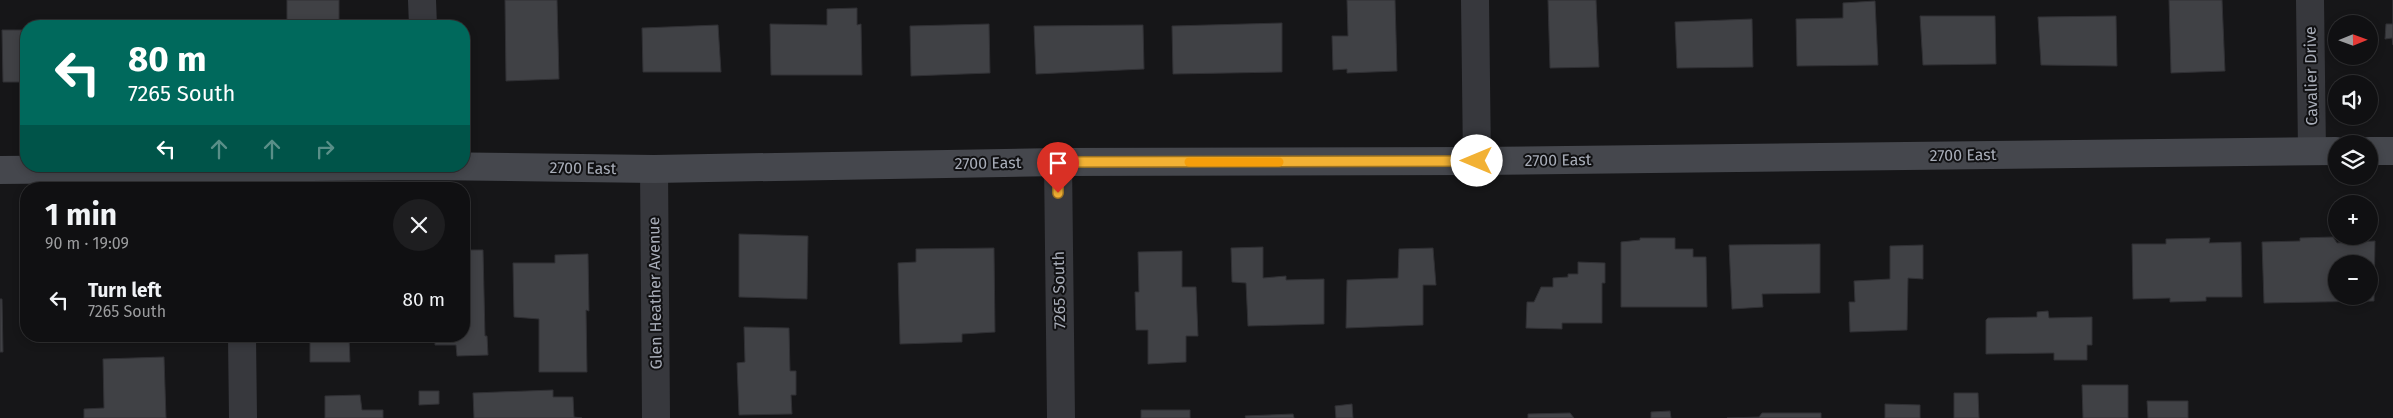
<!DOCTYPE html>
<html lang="en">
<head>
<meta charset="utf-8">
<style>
	:root { --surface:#101012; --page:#1e1e20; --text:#f1f3f6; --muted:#9c9d9f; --line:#303032 }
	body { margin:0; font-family:"Fira Sans",sans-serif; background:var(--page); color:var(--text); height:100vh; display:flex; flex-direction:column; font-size:19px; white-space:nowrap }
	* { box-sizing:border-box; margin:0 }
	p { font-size:16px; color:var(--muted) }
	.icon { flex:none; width:28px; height:28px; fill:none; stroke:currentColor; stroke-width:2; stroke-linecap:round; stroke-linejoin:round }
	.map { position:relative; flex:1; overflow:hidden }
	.drawer { position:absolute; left:20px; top:182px; width:450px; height:160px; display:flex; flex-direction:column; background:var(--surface); border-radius:20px; box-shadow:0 2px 8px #0003,0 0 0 1px var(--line) }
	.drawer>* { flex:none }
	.top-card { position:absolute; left:20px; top:20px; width:450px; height:152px; border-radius:20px; box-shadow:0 2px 8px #0003,0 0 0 1px var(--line); background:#00695c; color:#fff; overflow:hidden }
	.needle { width:32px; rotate:89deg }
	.controls { position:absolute; left:2328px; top:15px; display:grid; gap:10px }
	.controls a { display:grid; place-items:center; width:50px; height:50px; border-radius:50%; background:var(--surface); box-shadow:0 2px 8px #0003,0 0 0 1px var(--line); font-size:25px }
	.pin { position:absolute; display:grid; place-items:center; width:42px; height:42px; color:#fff; margin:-51px -21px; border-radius:50% 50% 50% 0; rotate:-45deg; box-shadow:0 0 5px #0007 }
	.pin .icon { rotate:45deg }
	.me { position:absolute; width:55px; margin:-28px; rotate:270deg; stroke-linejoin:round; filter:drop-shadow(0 0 4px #0008) }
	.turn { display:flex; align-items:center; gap:18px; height:105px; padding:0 25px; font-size:22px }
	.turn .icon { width:65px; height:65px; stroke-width:2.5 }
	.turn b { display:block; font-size:35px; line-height:42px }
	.lanes { display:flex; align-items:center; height:48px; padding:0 25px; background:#0003; justify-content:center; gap:25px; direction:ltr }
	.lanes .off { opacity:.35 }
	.round { display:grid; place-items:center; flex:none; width:52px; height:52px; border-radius:26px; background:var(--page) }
	.overview { display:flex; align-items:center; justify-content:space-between; height:85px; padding:0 25px }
	h1 { font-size:30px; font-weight:700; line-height:38px }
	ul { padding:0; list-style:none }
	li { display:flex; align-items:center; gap:15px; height:65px; padding:0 25px }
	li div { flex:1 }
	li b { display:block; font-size:19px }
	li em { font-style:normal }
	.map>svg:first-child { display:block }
</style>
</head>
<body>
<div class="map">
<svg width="2393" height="418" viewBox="0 0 2393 418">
	<rect width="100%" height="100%" fill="#161618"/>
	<path fill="#404145" stroke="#303034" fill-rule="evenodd" d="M287,0H339V26H287Z
		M505,0H557L559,79L506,81Z
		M1347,0H1395L1397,71L1347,73V69L1333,70L1332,36H1348Z
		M1548,0H1596L1599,67L1550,68Z
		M2169,0H2222L2225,71L2171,73Z
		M2393,0V45L2392,38L2385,39L2386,24H2393Z
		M1875,1L1878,65L1797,66L1796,19L1843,18V3Z
		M857,8V25L861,24L862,75H771L770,24L827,25V9Z
		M1920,16H1995L1996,64L1923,65Z
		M2116,16L2117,66L2041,65L2038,17Z
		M1752,19L1753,67L1677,68L1675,22Z
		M1282,23V72L1173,74L1172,26Z
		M989,24L990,73L911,76L910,26Z
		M718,25L721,72H643L642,28Z
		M1143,25L1144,69L1036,74L1034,26Z
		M2,30H26V82H3Z
		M739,234L808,236L807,299L739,297Z
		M2333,237L2337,243L2375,241L2374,301L2264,303L2262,242L2300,241V238ZM2336,264H2369V296H2336Z
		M1640,238H1675V249H1693V257H1706L1707,307H1621V242L1640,240Z
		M2210,238L2209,243L2241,242L2242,297H2206V301L2170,302V298L2133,299L2132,244H2166V239Z
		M1820,244V293L1762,294L1763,307L1732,309L1729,245Z
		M1923,245V279L1908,278L1907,330L1850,332L1849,302H1855L1854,281L1890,279V246Z
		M1263,247V278L1286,276V280L1324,279V324L1248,326L1246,283L1232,282L1231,248Z
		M994,248L995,332L962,334V342L900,344L898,263L916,262V249Z
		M1433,248L1436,285H1423V325L1346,328L1347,280L1398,278L1399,249Z
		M464,250H483L485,336H487L488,355L457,356L456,345H435V336H464Z
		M1182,251V287H1196L1198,336H1186V362L1148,364V330H1136L1135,292H1139L1138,252Z
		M588,254L589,311L586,310L587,372H539V319L514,317L513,263H555V255Z
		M1578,262L1605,263V283H1602V323H1562V329L1526,328L1527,302H1534L1541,287H1553V278L1568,277V274H1578Z
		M0,299H2L3,352H0Z
		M2048,311L2049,318L2092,317V345H2087V360H2054V353L1986,354V320L1988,318L2037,317V312Z
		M744,327L789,328L790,371H796V395H791L792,414L739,415L737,363L745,362Z
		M310,336H349L350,362H310Z
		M164,357L166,418H84V409L104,408L103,359Z
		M2082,385H2128V418H2083Z
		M553,390V397H573L574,417L582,418H474L473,393Z
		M419,391H439V404L419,405Z
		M1954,393H1978L1979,418H1954Z
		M360,395L362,410H383V418H325V396Z
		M2147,401H2188V418H2148Z
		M1352,404L1353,418H1336L1335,406Z
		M1885,404L1920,405V418H1885Z
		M1141,410H1190V418H1141Z
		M1670,411L1671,418H1651V412Z
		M1570,413L1574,418H1528V414Z
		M1762,413H1821V418H1727L1759,417Z
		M1293,414L1294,418H1246L1245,416Z"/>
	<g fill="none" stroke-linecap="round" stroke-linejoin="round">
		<path stroke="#37383d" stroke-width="28" d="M422,0L423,26
			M1475,0L1477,161
			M2310,0L2312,151
			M1058,162L1061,418
			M240,168V189
			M654,169L656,418
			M242,336L243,418"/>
		<path stroke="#45474d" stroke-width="28" d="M2369,151H2393
			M0,170L426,166L654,169L1058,162L1477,161L2336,151"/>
	</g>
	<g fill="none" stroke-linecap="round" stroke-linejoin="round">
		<g stroke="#9d7322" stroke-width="12">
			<path id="route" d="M1058,193V162L1477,161"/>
		</g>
		<use href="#route" stroke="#f2b134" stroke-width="9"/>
		<path stroke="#f59e0b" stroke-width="9" d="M1189,162H1279"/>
	</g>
	<g text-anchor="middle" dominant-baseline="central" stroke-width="4" stroke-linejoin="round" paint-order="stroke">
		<g font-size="16" fill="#a8adb8" stroke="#111113">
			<text transform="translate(2311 76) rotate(-91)">Cavalier Drive</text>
			<text transform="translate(1963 155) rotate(-1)">2700 East</text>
			<text transform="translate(1558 160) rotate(-1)">2700 East</text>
			<text transform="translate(988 163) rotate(-1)">2700 East</text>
			<text transform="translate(583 168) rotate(1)">2700 East</text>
			<text transform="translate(1059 290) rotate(-91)">7265 South</text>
			<text transform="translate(655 293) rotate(-91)">Glen Heather Avenue</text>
		</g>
	</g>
</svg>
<div class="controls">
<a><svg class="needle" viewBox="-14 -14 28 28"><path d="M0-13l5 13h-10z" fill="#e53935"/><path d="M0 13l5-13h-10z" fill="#9c9d9f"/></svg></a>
<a><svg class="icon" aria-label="sound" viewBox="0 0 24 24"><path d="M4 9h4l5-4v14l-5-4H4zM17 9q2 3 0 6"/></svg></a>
<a><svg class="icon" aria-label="layers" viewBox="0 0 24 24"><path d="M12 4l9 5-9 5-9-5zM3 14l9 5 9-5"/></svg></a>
<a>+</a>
<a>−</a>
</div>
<div class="pin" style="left:1058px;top:193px;background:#d93025"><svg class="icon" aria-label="arrive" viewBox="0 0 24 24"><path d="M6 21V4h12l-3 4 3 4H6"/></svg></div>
<svg class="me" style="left:1477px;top:161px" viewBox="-20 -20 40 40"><circle r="19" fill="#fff"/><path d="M0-13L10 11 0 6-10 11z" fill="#f2b134"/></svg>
<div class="top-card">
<div class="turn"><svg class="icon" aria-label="left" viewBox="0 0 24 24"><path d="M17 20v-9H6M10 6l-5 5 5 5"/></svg><div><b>80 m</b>7265 South</div></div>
<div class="lanes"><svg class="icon" aria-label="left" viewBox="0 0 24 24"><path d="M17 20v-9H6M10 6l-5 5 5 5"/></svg><svg class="icon off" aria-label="ahead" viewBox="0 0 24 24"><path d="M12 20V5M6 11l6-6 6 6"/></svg><svg class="icon off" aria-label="ahead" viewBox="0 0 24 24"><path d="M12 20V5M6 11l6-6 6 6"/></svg><svg class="icon off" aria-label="right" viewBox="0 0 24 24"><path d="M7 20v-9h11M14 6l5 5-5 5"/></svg></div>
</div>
<section class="drawer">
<div class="overview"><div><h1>1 min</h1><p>90 m · 19:09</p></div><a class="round"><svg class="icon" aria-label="close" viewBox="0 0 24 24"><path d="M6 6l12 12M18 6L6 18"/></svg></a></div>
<ul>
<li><svg class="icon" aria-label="left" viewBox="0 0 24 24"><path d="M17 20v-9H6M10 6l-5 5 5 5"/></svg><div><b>Turn left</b><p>7265 South</p></div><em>80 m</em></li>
</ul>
</section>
</div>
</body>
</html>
